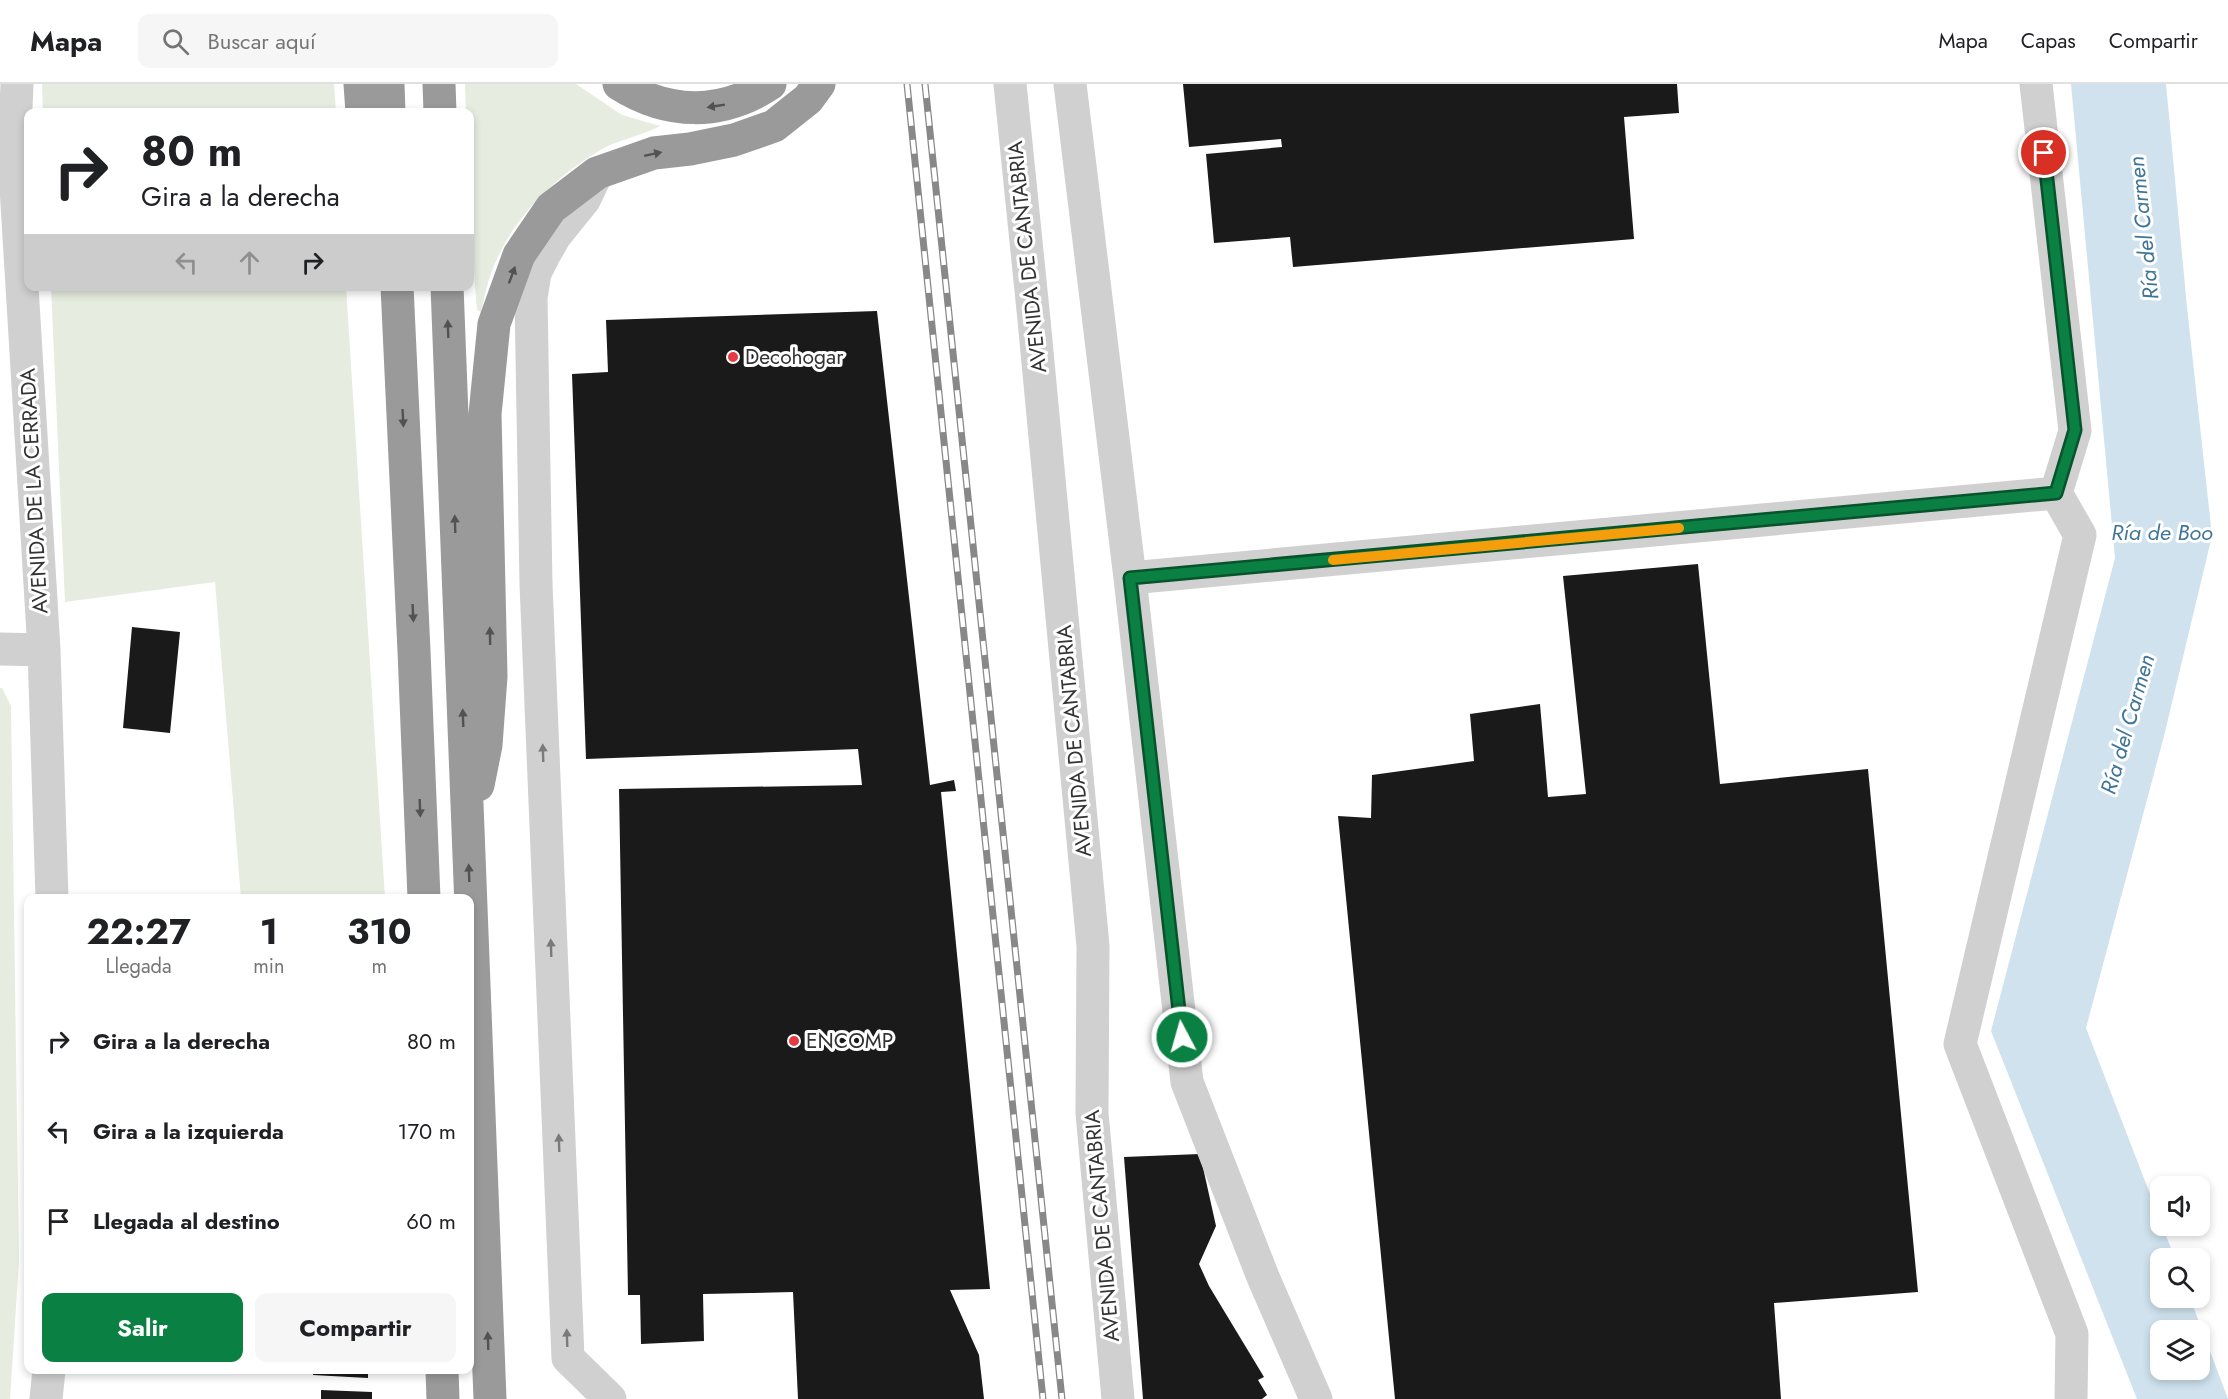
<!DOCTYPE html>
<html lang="es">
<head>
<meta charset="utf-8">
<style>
	:root { --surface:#fff; --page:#f6f6f6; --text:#202124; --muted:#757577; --line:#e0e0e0; --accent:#0b8043 }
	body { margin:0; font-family:Jost,sans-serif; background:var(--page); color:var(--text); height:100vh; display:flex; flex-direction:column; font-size:22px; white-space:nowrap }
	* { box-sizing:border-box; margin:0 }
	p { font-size:20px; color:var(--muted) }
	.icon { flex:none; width:33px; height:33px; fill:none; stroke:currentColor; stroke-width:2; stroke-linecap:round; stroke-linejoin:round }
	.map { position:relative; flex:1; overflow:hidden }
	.details { position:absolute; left:24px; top:810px; width:450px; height:480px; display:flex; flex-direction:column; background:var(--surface); border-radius:12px; box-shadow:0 3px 9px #0003 }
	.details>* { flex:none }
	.banner { position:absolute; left:24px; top:24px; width:450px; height:183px; border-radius:12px; box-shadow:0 3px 9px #0003; background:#fff; color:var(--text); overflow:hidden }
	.buttons { position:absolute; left:2150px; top:1092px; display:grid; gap:12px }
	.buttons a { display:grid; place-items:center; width:60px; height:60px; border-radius:12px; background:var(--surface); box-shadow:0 3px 9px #0003; font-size:30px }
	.pin { position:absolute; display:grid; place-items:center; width:51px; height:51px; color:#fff; margin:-26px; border:3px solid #fff; border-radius:50%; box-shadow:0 2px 6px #0007 }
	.me { position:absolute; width:66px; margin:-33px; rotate:354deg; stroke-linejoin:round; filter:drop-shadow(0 0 4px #0008) }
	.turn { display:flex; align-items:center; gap:21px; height:126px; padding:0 18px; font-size:27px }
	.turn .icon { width:78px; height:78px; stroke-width:2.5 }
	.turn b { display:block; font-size:42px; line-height:51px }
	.lanes { display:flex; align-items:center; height:57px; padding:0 18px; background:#0003; justify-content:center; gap:30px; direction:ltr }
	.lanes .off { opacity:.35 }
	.eta { display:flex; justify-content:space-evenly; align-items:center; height:102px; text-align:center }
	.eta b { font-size:36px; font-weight:700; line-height:42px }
	.cta { display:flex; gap:12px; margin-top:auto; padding:12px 18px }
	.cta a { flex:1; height:69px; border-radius:12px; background:var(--accent); color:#fff; font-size:24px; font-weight:700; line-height:69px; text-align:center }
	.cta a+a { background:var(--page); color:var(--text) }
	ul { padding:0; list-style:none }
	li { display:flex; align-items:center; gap:18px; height:90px; padding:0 18px }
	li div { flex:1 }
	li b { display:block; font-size:22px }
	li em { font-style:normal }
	header { display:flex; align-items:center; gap:36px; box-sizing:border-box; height:84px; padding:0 30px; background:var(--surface); border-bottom:2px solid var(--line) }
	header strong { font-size:28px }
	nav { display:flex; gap:33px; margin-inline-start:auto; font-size:21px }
	.search { width:420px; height:54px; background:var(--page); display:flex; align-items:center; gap:15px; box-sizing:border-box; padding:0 21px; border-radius:12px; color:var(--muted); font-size:22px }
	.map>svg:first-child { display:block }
</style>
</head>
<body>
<header>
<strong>Mapa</strong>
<div class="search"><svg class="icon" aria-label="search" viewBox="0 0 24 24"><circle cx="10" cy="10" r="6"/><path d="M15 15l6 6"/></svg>Buscar aquí</div>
<nav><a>Mapa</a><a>Capas</a><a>Compartir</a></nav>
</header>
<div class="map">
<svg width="2228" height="1315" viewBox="0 0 2228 1315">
	<rect width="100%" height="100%" fill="#fff"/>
	<path fill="#e6ecdf" d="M42,0H334L336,28H43Z
		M465,0H576L622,31L660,42C643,51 622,55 604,64C561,88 517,129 497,175C489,191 485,210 481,228L477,226C471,160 470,95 470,28H466Z
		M51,203H346L385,814H241L215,498L65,518Z
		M0,604H2L11,622L19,1177L10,1315H0Z"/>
	<path fill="#cfe2ee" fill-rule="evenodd" d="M2071,0H2166L2187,223L2212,452L2164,652L2086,944L2160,1136V1142H2162L2175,1174H2160V1214H2190L2228,1315H2137L1991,947L2115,474ZM2160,1246H2199V1286H2160Z"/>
	<path fill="#1a1a1a" d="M1183,0H1677L1679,29L1624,33L1634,155L1293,183L1290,153L1214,159L1206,70L1282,63L1281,55L1189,63Z
		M877,227L930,701L954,696L956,707L941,708L990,1205L950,1206L979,1271L984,1315H798L793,1208L703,1210L704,1257L641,1260L640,1211H628L619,705L862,701L858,665L586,675L572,290L608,288L606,236Z
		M1698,480L1720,700L1868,685L1918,1208L1774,1219L1781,1315H1395L1338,732L1371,734L1372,691L1474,677L1470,630L1540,620L1548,713L1586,710L1563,492Z
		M132,543L180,548L170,649L123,644Z
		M1200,1070L1216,1142L1199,1180L1209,1202L1264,1293L1258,1296L1267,1311L1262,1315H1143L1124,1073Z
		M313,1286H368V1294L313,1291Z
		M321,1306L372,1308V1315H321Z"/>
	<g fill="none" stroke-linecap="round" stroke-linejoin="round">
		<path stroke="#d0d0d0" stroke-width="33" d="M17,0L14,70L44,566L52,814
			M1010,0L1034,236L1093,862L1092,1029L1118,1315
			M1070,0L1130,494L2056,409L2075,347L2036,0
			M597,89L584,116L555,152L544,171L535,189L531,214L536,500L568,1274L610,1315
			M2056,409L2080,451L1960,960L2072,1250L2071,1315
			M1130,494L1187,998L1263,1193L1316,1315
			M0,565L44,566
			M46,1315L49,1286"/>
		<path stroke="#9a9a9a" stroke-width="33" d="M360,0L362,28
			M388,0L389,28
			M439,0L440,28
			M619,0C668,31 721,32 770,0
			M397,202L414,567L424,814
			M447,202L490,1315
			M478,701L486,661L491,592L485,330L494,240L519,171L551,124L597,89L654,69L690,65L734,56L774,42L808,15L819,0
			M442,1286L443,1315"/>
		<g stroke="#888" stroke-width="7">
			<path id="rail" d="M907,0L1043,1315
				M925,0L1062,1315"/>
		</g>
		<use href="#rail" stroke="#fff" stroke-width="4.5" stroke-dasharray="14" stroke-linecap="butt"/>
	</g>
	<defs><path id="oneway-solid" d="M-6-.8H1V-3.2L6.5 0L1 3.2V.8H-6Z" transform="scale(1.5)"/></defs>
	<g fill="#525252">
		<use href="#oneway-solid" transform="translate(716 22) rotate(171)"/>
		<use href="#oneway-solid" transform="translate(653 70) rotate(-12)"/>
		<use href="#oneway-solid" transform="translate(512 191) rotate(-70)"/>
		<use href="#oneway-solid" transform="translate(448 245) rotate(-92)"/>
		<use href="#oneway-solid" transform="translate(403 334) rotate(87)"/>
		<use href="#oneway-solid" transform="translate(455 440) rotate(-92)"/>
		<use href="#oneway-solid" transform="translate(413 529) rotate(87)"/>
		<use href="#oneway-solid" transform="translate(490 552) rotate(-91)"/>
		<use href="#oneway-solid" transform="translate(463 634) rotate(-92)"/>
		<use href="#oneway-solid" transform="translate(420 724) rotate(88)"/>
		<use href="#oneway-solid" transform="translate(469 789) rotate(-92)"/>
		<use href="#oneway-solid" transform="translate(488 1257) rotate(-92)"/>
	</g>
	<g fill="#7a7a7a">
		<use href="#oneway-solid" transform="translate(543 669) rotate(-92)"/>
		<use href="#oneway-solid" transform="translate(551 864) rotate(-92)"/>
		<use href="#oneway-solid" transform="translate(559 1059) rotate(-92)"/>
		<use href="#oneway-solid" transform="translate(567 1254) rotate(-92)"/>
	</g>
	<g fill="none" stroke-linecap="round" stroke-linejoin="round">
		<g stroke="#07532c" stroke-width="15">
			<path id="route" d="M1182,953L1130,494L2056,409L2075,346L2044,69"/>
		</g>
		<use href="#route" stroke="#0b8043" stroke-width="10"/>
		<path stroke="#f59e0b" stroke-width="10" d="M1333,476L1679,444"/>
	</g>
	<g fill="#e63946" stroke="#fff" stroke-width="2">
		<circle cx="733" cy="273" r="6"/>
		<circle cx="794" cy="957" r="6"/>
	</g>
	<g text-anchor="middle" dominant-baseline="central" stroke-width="6" stroke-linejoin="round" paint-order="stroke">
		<g font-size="21" fill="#333" stroke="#fff">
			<text transform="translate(1027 173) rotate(-96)">AVENIDA DE CANTABRIA</text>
			<text transform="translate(34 407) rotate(-93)">AVENIDA DE LA CERRADA</text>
			<text transform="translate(1074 657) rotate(-95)">AVENIDA DE CANTABRIA</text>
			<text transform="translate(1102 1142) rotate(-95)">AVENIDA DE CANTABRIA</text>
		</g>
		<g font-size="21" fill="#333" stroke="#fff" text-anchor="start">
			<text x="745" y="273">Decohogar</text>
			<text x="806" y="957">ENCOMP</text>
		</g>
		<g font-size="22" font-style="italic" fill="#3f7597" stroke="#fff">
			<text transform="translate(2143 144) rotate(-96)">Ría del Carmen</text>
			<text x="2162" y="448">Ría de Boo</text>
			<text transform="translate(2127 640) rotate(-74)">Ría del Carmen</text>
		</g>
	</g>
</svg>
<div class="buttons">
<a><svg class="icon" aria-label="sound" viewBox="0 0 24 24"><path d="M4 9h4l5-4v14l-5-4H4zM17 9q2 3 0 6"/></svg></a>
<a><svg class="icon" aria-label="search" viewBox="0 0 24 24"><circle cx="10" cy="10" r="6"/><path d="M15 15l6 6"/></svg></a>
<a><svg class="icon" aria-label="layers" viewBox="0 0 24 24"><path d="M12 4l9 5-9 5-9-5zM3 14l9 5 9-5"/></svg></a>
</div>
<div class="pin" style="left:2044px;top:69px;background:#d93025"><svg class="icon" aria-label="arrive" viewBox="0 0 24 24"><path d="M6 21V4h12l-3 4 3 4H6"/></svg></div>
<svg class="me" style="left:1182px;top:953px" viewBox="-20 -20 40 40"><circle r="17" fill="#0b8043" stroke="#fff" stroke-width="3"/><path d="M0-11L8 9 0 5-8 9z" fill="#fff"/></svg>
<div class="banner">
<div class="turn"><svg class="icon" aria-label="right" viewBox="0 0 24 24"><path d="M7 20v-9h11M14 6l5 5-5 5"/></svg><div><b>80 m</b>Gira a la derecha</div></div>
<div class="lanes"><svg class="icon off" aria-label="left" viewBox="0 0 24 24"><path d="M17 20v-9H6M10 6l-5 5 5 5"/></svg><svg class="icon off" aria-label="ahead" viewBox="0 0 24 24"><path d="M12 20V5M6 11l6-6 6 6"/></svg><svg class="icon" aria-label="right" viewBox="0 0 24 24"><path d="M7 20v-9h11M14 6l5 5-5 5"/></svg></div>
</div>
<section class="details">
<div class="eta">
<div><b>22:27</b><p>Llegada</p></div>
<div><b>1</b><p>min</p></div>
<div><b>310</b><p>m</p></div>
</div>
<ul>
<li><svg class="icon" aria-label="right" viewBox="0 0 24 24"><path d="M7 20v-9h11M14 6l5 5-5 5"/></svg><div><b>Gira a la derecha</b></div><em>80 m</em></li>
<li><svg class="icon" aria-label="left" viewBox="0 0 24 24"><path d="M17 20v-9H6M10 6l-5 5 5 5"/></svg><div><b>Gira a la izquierda</b></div><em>170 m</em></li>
<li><svg class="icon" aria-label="arrive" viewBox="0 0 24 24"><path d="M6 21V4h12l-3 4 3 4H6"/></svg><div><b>Llegada al destino</b></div><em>60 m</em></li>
</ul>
<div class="cta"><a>Salir</a><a>Compartir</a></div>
</section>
</div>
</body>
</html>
